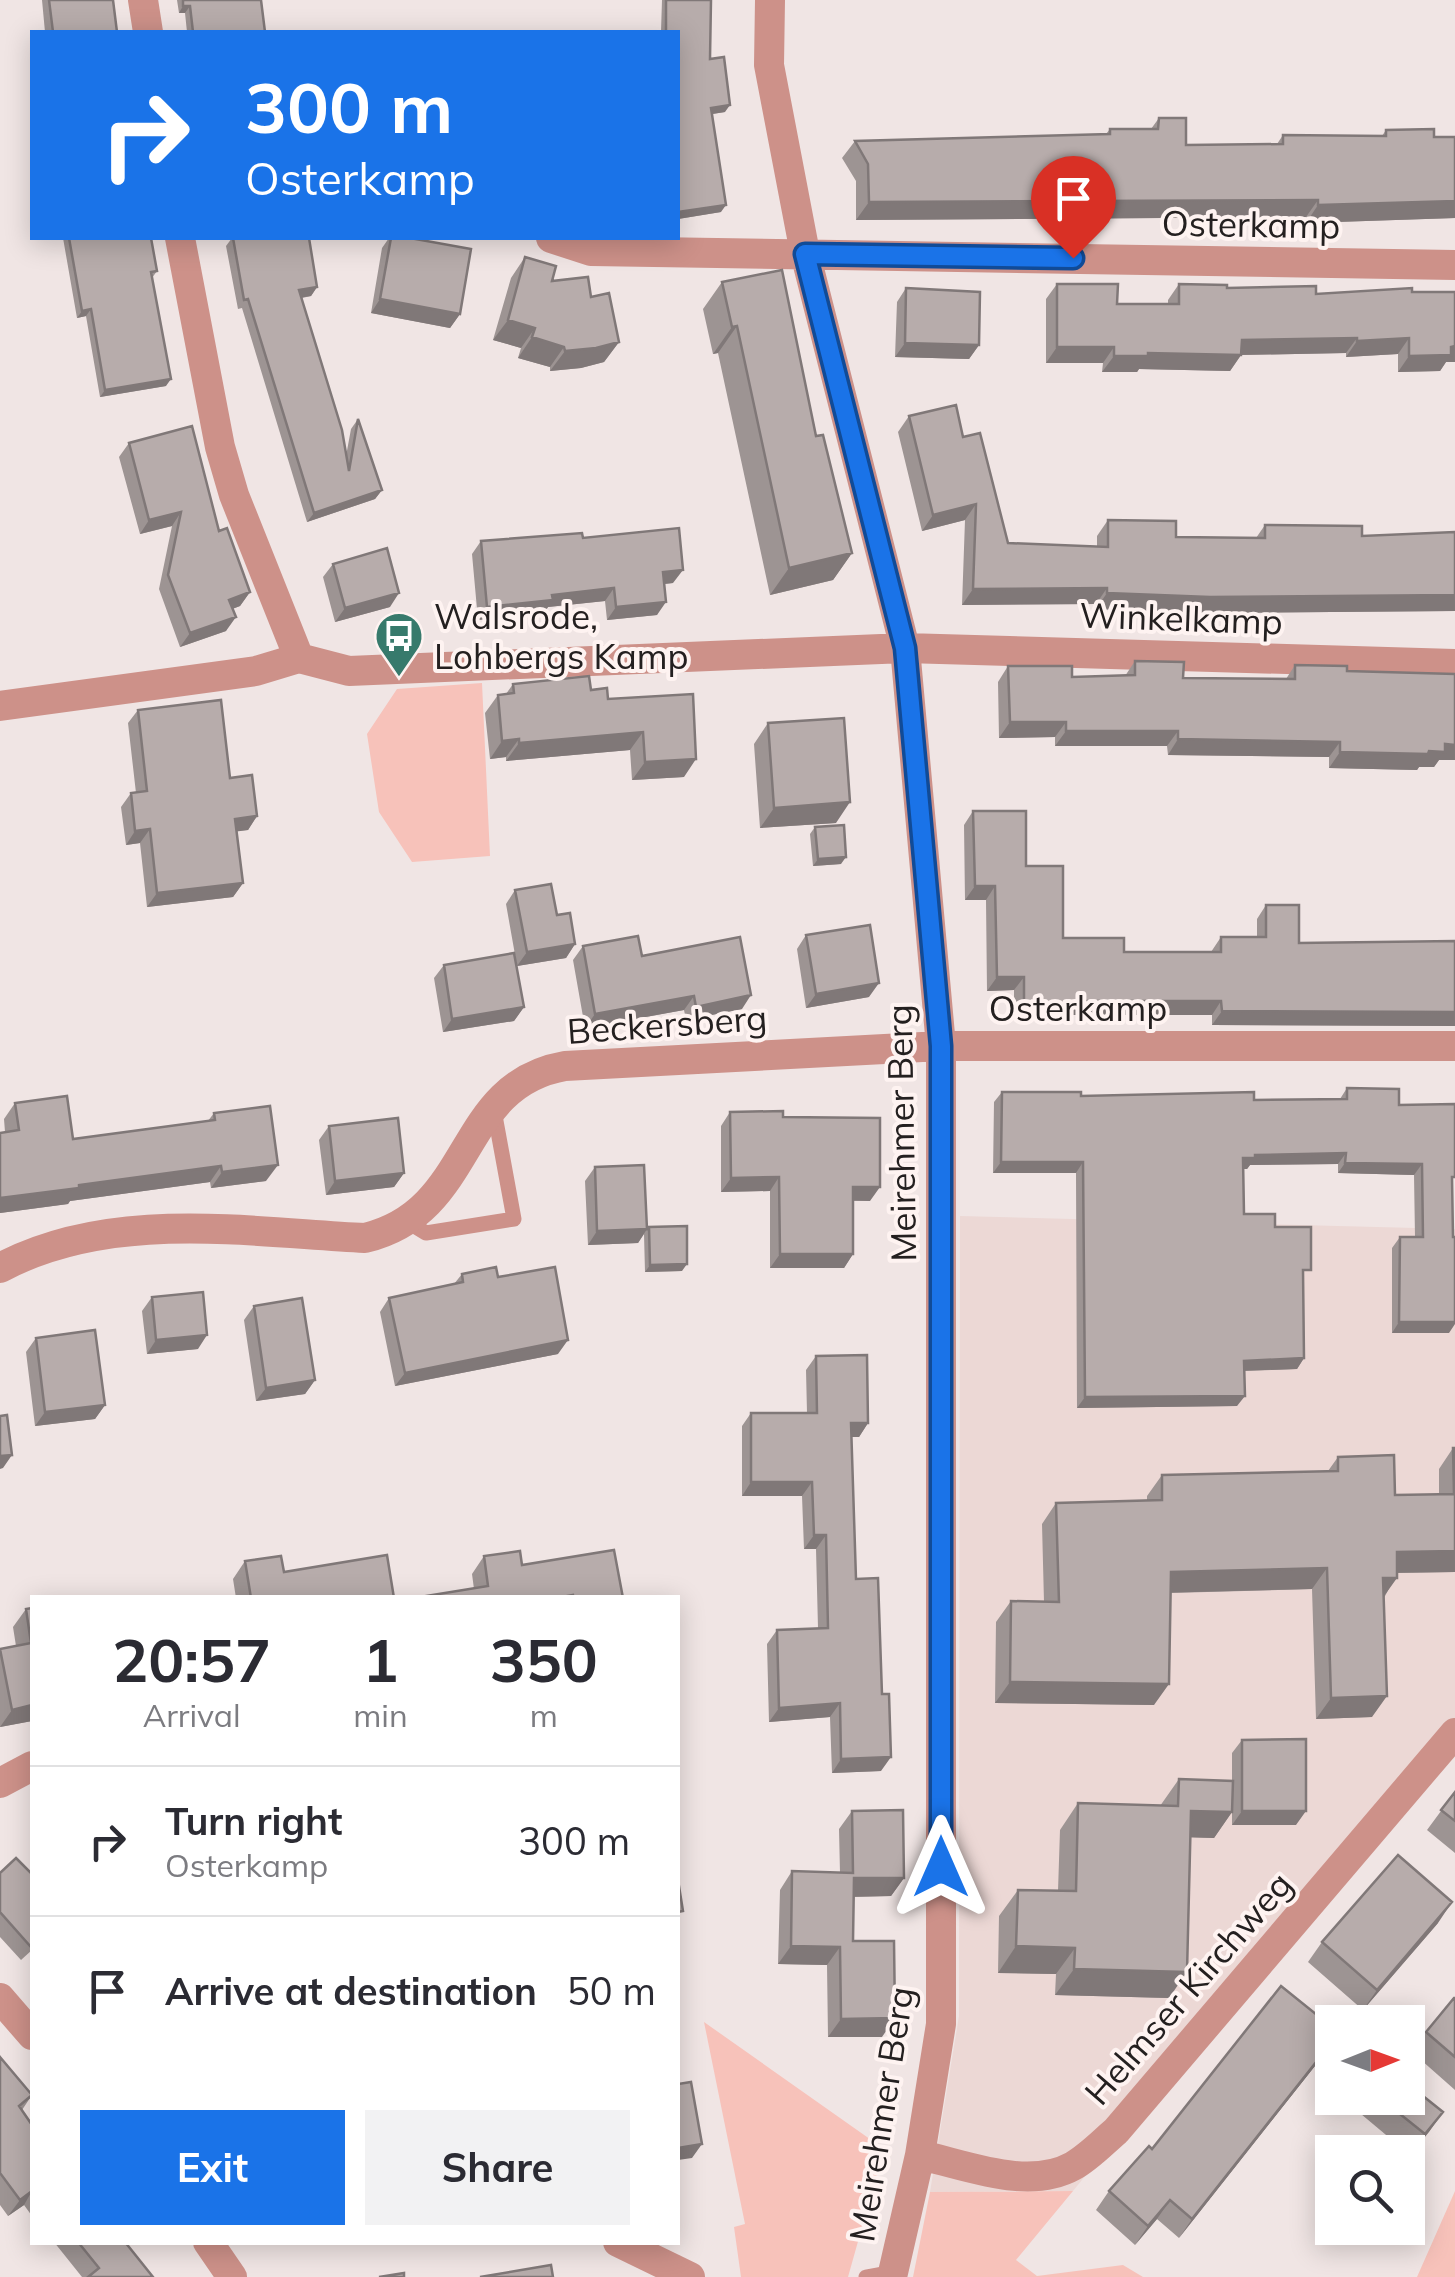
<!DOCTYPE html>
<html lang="en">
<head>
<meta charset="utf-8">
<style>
	:root { --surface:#fff; --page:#f2f2f3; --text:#2b2b33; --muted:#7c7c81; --line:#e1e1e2; --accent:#1a73e8 }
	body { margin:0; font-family:Mulish,sans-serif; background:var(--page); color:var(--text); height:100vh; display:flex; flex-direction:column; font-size:38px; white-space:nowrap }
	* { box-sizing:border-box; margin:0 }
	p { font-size:32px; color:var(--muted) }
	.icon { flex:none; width:55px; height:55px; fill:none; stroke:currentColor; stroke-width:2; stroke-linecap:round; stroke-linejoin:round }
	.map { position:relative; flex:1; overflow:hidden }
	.details { position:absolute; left:30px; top:1595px; width:650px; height:650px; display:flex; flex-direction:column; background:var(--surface); border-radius:0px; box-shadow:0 5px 25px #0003 }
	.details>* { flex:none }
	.banner { position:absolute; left:30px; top:30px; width:650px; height:210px; border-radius:0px; box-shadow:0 5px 25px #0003; background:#1a73e8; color:#fff; overflow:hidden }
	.needle { width:65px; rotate:89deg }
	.fabs { position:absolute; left:1315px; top:2005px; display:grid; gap:20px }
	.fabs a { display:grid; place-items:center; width:110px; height:110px; border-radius:0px; background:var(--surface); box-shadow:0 5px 25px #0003; font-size:50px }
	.pin { position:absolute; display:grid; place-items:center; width:85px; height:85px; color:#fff; margin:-102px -42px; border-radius:50% 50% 50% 0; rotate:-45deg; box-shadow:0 0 10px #0007 }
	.pin .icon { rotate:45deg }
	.me { position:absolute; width:110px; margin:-55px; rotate:0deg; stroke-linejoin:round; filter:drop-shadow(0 0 8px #0008) }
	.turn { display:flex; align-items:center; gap:35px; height:210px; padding:0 50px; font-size:45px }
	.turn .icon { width:130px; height:130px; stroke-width:2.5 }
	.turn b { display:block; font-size:70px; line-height:85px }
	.eta { display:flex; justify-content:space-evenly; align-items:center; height:170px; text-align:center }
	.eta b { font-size:60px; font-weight:700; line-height:70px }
	.cta { display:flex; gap:20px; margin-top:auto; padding:20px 50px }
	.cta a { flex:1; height:115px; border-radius:0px; background:var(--accent); color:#fff; font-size:40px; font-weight:700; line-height:115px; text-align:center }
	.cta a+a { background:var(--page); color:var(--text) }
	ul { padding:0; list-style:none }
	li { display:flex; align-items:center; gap:30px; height:150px; padding:0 50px; border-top:2px solid var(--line) }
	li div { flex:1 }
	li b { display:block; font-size:38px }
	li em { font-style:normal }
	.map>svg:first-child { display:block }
</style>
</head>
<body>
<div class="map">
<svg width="1455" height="2277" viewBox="0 0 1455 2277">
	<rect width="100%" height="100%" fill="#f0e5e4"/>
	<path fill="#ecd8d5" d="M960,1216L1455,1229V1722L1073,2191L930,2192L959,2016Z"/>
	<path fill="#f7c2ba" d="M482,683L490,856L412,862L379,812L367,734L397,689Z
		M704,2022L884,2149L848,2277H741L734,2227L745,2224Z
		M1073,2191L1016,2260L1037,2276L1123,2265L1143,2277H913L930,2192Z
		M1455,2191V2277H1417Z"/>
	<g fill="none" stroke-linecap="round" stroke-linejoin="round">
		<path stroke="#cd9189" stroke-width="15" d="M408,1222L426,1233L514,1219L494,1110
			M866,2277L893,2272"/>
		<path stroke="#cd9189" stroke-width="30" d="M143,0L148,32
			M770,0L769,65L805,253L905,648L941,1046V2024L920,2155L892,2277
			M180,238L220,447L234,495L299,658
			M551,238L591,251L1455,265
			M299,658L349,671L905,648L1455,664
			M0,706L256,671L299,658
			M0,1268C110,1209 246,1232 365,1238C477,1211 455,1085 565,1066L941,1046H1455
			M0,1783L32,1766
			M0,1998L32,2035
			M920,2155C967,2165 1028,2191 1073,2166C1089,2157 1102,2143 1116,2131L1455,1733
			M208,2242L232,2277
			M618,2242L690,2277"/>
	</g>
	<path fill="#9d9493" d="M42,0H113L117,32H45Z
		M177,0H261L265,32H187L185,13H179Z
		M662,0H711L710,59L725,112L712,114L721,212L678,219V32H661Z
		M1159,118L1186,145L1277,144L1283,135L1382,136L1386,130L1434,137H1455V218L1306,223V217L856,220V181L842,158L855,141L1106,134L1110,129H1151Z
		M63,238H151L157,271L152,278L166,386L100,397L86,316L77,318Z
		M232,238H309L317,287L311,296L302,298L346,456L351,429L358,419L382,490L375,499L307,522L242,308L238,309L226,246Z
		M389,238H410L460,314L450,328L371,313L382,248Z
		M525,257L552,281L591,297L619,342L604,362L581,368L550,371V367L518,358L521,348L493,340L511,278Z
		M722,282L816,436L852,553L833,580L770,595L718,353L713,354L703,309Z
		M1057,284L1117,304H1168V300L1179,284L1316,294L1455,292V362H1446L1440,371L1398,372V354L1346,357V353L1241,355L1230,371L1139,369L1137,372H1102L1103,363H1046V299Z
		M906,288L979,345L969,359L895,357L897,302Z
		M909,416L963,437L1008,543L1097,546V536L1108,520L1176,537L1256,538L1265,525L1362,536L1455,532V611L1198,613L1096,609V604L962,605L965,520L922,531L898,432Z
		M129,443L219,531L250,592L240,606L232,609L226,631L180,647L159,589L172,526L140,534L119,457Z
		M583,538L673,583L664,584L657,615L607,620L605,601L548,607L544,613L478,620L472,554L481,541Z
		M333,564L390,607L335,622L323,577Z
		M1135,661L1183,678L1286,679L1295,665L1347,671L1439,760L1434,767H1419L1417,770L1329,768V757L1168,755L1167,746H1055V737L999,738L998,682L1008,666L1072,677L1125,676Z
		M513,684L591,690L608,699L693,694L684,777L632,780L630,750L506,761V757L490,759L485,713L498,695L506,694Z
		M138,710L230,778L257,816L248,830L236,831L243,883L233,897L147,907L140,843L126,845L121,807L131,793H136L128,723Z
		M768,723L836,823L760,828L754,744Z
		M973,811L1026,866L1063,938L1124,952H1211L1221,937H1257V919L1266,905L1299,943L1455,941V1026L1212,1025V1015H1073L1070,1019L1014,1020V990L987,991L986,900H965L964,825Z
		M815,827L841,864L813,866L810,834Z
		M515,890L557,915L575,944L566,958L517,966L506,904Z
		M806,935L869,997L806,1008L797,949Z
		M583,946L742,1009L686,1020L684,1010L585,1028L573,960Z
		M444,965L524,1007L514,1021L443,1032L434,978Z
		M1347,1088L1399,1105L1452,1188L1449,1333H1392V1248L1400,1237H1415L1414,1175L1338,1173V1164L1250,1165L1247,1169H1243L1244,1214L1275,1227L1303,1280L1304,1358L1297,1369L1244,1371L1237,1406L1077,1408L1076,1173H993L994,1102L1002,1092L1081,1096L1254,1100L1340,1099Z
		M15,1103L73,1139L208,1121L214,1113L266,1181L211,1188L210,1182L70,1201L68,1204L0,1213V1133L5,1132L4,1119Z
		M730,1112L783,1117L870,1201H853V1254L844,1268H770V1191L721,1192V1126Z
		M329,1126L404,1173L394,1187L326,1195L319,1140Z
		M595,1167L647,1229L649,1227L682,1271L645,1272L644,1234L638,1243L588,1245L585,1181Z
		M462,1274L498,1277L558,1354L395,1386L380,1312L389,1298L454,1284Z
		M152,1297L198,1349L147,1354L142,1311Z
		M254,1306L315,1380L305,1394L256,1401L244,1320Z
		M36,1338L105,1405L95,1419L35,1426L26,1352Z
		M816,1356L868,1423L859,1437H851L856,1579L881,1771L832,1773L830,1717L769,1722L767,1644L777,1630L818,1628L816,1549H804L802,1496H742V1426L751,1413H807L806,1370Z
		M1453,1448L1455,1572L1397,1573L1384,1598L1372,1717L1316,1719L1312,1589L1170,1593L1154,1705L995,1703L996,1622L1011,1601L1044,1602L1042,1524L1056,1503L1147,1501V1496L1162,1475L1328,1471L1338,1457L1395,1495L1439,1494V1469Z
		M484,1556L522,1565L623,1598H414L474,1589L472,1574Z
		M245,1561L284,1572L394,1598H236L233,1579Z
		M32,1608V1721L0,1727V1649L16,1646L13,1627L26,1609Z
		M1242,1740L1296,1825H1232V1812L1214,1838L1191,1837L1169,1998L1055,1995L1056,1974L998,1973L999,1916L1018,1890L1058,1891L1060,1830L1078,1803L1160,1806L1179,1779L1232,1781V1753Z
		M1455,1792V1853L1427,1830Z
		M852,1811L904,1878L891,1896L853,1897V1941L882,2037H828L827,1965L778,1964L780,1890L792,1871L840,1873L839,1829Z
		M0,1873L32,1874V1950L21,1960L0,1937Z
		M1438,1923L1363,2010L1308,1962L1322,1942Z
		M1455,1998V2090L1412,2052L1426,2032Z
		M1326,2052L1179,2238L1157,2219L1135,2245L1096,2210L1109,2191L1152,2149Z
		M0,2057L32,2095L22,2110L32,2125V2216L24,2205L8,2216L0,2205Z
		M1372,2098H1408L1443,2112L1410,2155L1361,2114Z
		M54,2242H125L153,2277H82Z"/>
	<path fill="#807878" d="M183,6H190L185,13H179Z
		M730,105L725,112L706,115L711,108Z
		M1318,200L1306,217L856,220L869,202Z
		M1455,201V218L1306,223L1318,205Z
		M726,205L721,212L678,219V212Z
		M317,287L311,296L292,299L299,290Z
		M380,299L460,314L450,328L371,313Z
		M91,309L86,316L77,318L82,311Z
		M508,320L535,328L521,348L493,340Z
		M737,326L718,353L713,354L732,327Z
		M532,337L564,347L550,367L518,358Z
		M1357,338L1346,353L1238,355H1241L1230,371L1139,369L1137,372H1102L1114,356L1148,353L1242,340Z
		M1409,338L1398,354L1346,357L1357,341Z
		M619,342L604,362L581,368L550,371L565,351Z
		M905,343L979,345L969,359L895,357Z
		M1455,346V362H1446L1440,371L1398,372L1409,356Z
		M1057,347H1114L1103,363H1046Z
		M171,379L166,386L100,397L105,390Z
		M382,490L375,499L307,522L314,513Z
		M976,504L965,520L922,531L933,515Z
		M181,512L172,526L140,534L149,520Z
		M852,553L833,580L770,595L789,568Z
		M683,570L673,583L654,585L663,572Z
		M614,588L605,601L548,607L544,613L478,620L487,607L552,595Z
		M1107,588L1096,604L962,605L973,589Z
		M250,592L240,606L219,614L229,600Z
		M399,593L390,607L335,622L345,608Z
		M1107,593L1455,595V611L1198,613L1096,609Z
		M666,602L657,615L607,620L616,607Z
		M236,617L226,631L180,647L190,633Z
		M1010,722H1066L1055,737L999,738Z
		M1066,731H1178L1167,746H1055Z
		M643,732L630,750L506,761L519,743Z
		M519,739L506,757L490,759L502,741Z
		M1178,739L1340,742L1329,757L1168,755Z
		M1445,744L1455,745V760H1439L1434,767H1419L1417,770L1329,768L1340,752L1429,751Z
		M696,759L684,777L632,780L645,762Z
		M850,802L836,823L760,828L774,808Z
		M257,816L248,830L225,833L235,819Z
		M150,829L140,843L126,845L135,831Z
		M846,857L841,864L813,866L818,859Z
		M243,883L233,897L147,907L157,893Z
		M975,886H995L986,900H965Z
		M575,944L566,958L517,966L527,952Z
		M997,977H1024L1014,990L987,991Z
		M879,983L869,997L806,1008L816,994Z
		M751,995L742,1009L686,1020L696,1007Z
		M694,996L684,1010L585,1028L595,1014Z
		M1080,1001H1221L1212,1015H1073L1070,1019L1014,1020L1024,1006Z
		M524,1007L514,1021L443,1032L452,1019Z
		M1222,1011L1455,1012V1026L1212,1025Z
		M1346,1153L1338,1164L1250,1165L1247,1169H1235L1243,1158L1255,1155Z
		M1001,1162H1083L1076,1173H993Z
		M1345,1163L1422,1164L1414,1175L1338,1173Z
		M278,1165L266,1181L211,1188L222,1172Z
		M221,1166L210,1182L70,1201L68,1204L0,1213V1198L79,1185Z
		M404,1173L394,1187L326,1195L335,1181Z
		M779,1177L770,1191L721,1192L731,1178Z
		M853,1187H880L870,1201L843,1200Z
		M647,1229L638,1243L588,1245L597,1231Z
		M780,1254H853L844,1268H770Z
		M687,1264L682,1271L645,1272L650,1265Z
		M1399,1322H1455V1324L1449,1333H1392Z
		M207,1335L198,1349L147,1354L156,1340Z
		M568,1340L558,1354L395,1386L405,1373Z
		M1304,1358L1297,1369L1237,1371L1244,1361Z
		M315,1380L305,1394L256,1401L266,1388Z
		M1245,1396L1237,1406L1077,1408L1085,1397Z
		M105,1405L95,1419L35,1426L45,1412Z
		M851,1423H868L859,1437H841Z
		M12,1455L3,1468L0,1469V1456Z
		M751,1482H812L802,1496H742Z
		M814,1535H826L816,1549H804Z
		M1455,1551V1572L1382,1573L1397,1552Z
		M1327,1568L1312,1589L1156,1593L1171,1572Z
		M1383,1578H1397L1382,1599Z
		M1010,1682L1169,1684L1154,1705L995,1703Z
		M1387,1696L1372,1717L1316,1719L1331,1698Z
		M840,1703L830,1717L769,1722L779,1708Z
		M32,1705V1721L0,1727L12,1710Z
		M891,1757L881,1771L832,1773L841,1759Z
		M1191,1811L1232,1812L1214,1838L1173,1837Z
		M1242,1811H1306L1296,1825H1232Z
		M854,1878H904L891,1896L841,1897Z
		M1452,1902L1438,1923L1363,2010L1377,1990Z
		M791,1946L840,1947L827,1965L778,1964Z
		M1016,1946L1075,1948L1056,1974L998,1973Z
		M1074,1969L1187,1972L1169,1998L1055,1995Z
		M895,2018L882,2037H828L841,2019Z
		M1332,2043L1326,2052L1179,2238L1192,2219Z
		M1443,2112L1429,2132L1410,2155L1425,2134Z
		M702,2144L692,2158L678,2160V2148Z
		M32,2191L24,2205L8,2216L20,2200Z
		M1170,2200L1157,2219L1135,2245L1148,2226Z"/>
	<path fill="#b7acab" stroke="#807878" stroke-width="2.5" d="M49,0H113L117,32H53Z
		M183,0H261L265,32H193L190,6H183Z
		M666,0H711L710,59L724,57L730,105L711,108L726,205L678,212V32H666Z
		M1159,118H1186V145L1283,144V135L1386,136V130L1434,129V137H1455V201L1318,205V200L869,202L868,164L855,141L1110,134V129H1158Z
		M69,238H151L157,271L151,272L171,379L105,390L91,309L82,311Z
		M233,238H309L317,287L299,290L342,430L349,471L358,419L382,490L314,513L248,299L244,300Z
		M391,238H410L471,249L460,314L380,299Z
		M525,257L556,266L552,281L588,277L591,297L609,293L619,342L596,348L565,351L564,347L532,337L535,328L508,320Z
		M782,270L816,436L823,435L852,553L789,568L737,326L732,327L722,282Z
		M1057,284H1118L1117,304H1179V284L1227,285V288L1316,286V294L1412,288V292H1455V346L1451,347V355L1409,356V338L1357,341V338L1242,340L1241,355L1148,353V356H1114V347H1057Z
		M906,288L980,292L979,345L905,343Z
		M956,405L963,437L980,433L1008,543L1108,547V520L1176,521V537L1265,538V525L1362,526V536L1455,532V595L1210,597L1107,593V588L973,589L976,504L933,515L909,416Z
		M192,426L219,531L227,528L250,592L229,600L236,617L190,633L168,575L181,512L149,520L129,443Z
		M679,528L683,570L663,572L666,602L616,607L614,588L552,595L553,600L487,607L481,541L582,533L583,538Z
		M387,548L399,593L345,608L333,564Z
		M1135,661L1184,662L1183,678L1295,679V665L1347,666V671L1455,674V745L1445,744V752L1429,751L1428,754L1340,752V742L1178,739V731H1066V722H1010L1008,666H1072V677L1135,675Z
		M589,676L591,690L607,688L608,699L693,694L696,759L645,762L643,732L519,743V739L502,741L498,695L514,693L513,684Z
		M221,700L230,778L252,775L257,816L235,819L243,883L157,893L150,829L135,831L131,793L147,791L138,710Z
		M844,718L850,802L774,808L768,723Z
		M973,811H1026V866H1063V938H1124V952H1221V937H1266V905H1299V943L1455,941V1012L1222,1011L1221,1001H1080V1005L1024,1006V977H997L995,886H975Z
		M844,825L846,857L818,859L815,827Z
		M551,884L557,915L570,913L575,944L527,952L515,890Z
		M870,925L879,983L816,994L806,935Z
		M638,936L642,956L740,937L751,995L696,1007L694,996L595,1014L583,946Z
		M514,953L524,1007L452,1019L444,965Z
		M1347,1088L1399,1089V1105L1455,1104V1177H1452L1453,1237H1455V1322H1399L1400,1237H1423L1422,1164L1345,1163L1346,1153L1255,1155V1158H1243L1244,1214H1275V1227H1311V1270H1303L1304,1358L1244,1361L1245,1396L1085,1397L1083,1162H1001L1002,1092H1081V1096L1254,1092V1100L1347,1099Z
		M67,1096L73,1139L215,1120L214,1113L270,1106L278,1165L222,1172L221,1166L79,1185V1188L0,1198V1133L19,1130L15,1103Z
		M783,1111V1117L880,1118V1187H853V1254H780L779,1177L731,1178L730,1112Z
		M398,1118L404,1173L335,1181L329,1126Z
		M644,1165L647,1229L597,1231L595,1167Z
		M687,1226V1264L650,1265L649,1227Z
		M496,1267L498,1277L555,1267L568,1340L405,1373L389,1298L463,1282L462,1274Z
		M203,1292L207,1335L156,1340L152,1297Z
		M302,1298L315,1380L266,1388L254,1306Z
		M95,1330L105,1405L45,1412L36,1338Z
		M867,1355L868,1423H851L856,1579L878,1578L882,1694H889L891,1757L841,1759L840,1703L779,1708L777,1630L828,1628L826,1535H814L812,1482H751V1413H817L816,1356Z
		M7,1415L12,1455L0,1456V1416Z
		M1453,1448H1455V1551L1397,1552V1578H1383L1387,1696L1331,1698L1327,1568L1171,1572L1169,1684L1010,1682L1011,1601L1059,1602L1056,1503L1162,1500V1475L1338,1471V1457L1394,1455L1395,1495L1454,1494Z
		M614,1550L623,1598H574L573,1595L557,1598H414L488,1586L484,1556L520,1551L522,1565Z
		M387,1555L394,1598H251L245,1561L281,1556L284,1572Z
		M32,1608V1705L12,1710L0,1649L31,1643L26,1609Z
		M1306,1739V1811H1242V1740Z
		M1179,1779L1233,1781L1232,1812L1191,1811L1187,1972L1074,1969L1075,1948L1016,1946L1018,1890L1076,1891L1078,1803L1178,1806Z
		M1455,1792V1821L1441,1810Z
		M903,1810L904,1878H854L853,1941H894L895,2018L841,2019L840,1947L791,1946L792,1871L853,1873L852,1811Z
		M1398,1855L1452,1902L1377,1990L1322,1942Z
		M16,1858L32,1874V1945L31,1947L0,1912V1873Z
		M678,1880L683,1911L678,1912Z
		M1281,1986L1332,2027V2042L1192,2219L1170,2200L1148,2226L1109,2191L1149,2146L1152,2149Z
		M1454,1998H1455V2057L1426,2032Z
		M0,2057L32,2095L19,2106L32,2125V2191L20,2200L0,2173Z
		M691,2082L702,2144L678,2148V2084Z
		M1408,2084L1443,2112L1425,2134L1380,2098H1408Z
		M78,2242H125L153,2277H88L99,2268Z
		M551,2265L553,2277H480Z
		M404,2273V2277H379Z"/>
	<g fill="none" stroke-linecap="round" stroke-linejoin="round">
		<g stroke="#114b97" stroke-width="25">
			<path id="route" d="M941,1867V1046L905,648L805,254L1073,258"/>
		</g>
		<use href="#route" stroke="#1a73e8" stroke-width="18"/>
	</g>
	<defs>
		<g id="bus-pin" transform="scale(2.5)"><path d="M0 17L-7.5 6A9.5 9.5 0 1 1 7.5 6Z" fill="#377a6c" stroke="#fef3f1"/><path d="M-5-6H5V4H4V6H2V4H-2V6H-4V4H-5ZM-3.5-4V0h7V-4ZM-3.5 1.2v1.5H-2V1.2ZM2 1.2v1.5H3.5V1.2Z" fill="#fff"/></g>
	</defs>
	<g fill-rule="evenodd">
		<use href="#bus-pin" x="399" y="636"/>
	</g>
	<g text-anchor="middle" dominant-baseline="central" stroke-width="8" stroke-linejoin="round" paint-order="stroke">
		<g font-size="35" fill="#242020" stroke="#fef3f1">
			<text transform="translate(1251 224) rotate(1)">Osterkamp</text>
			<text transform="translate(1181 618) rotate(2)">Winkelkamp</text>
			<text x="1078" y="1008">Osterkamp</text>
			<text transform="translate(667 1024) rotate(-4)">Beckersberg</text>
			<text transform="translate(901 1133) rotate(-91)">Meirehmer Berg</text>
			<text transform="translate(1188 1988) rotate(-49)">Helmser Kirchweg</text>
			<text transform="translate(881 2114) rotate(-81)">Meirehmer Berg</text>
		</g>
		<g font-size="35" fill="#242020" stroke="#fef3f1" text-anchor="start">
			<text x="434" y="616">Walsrode,<tspan x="434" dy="40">Lohbergs Kamp</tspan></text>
		</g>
	</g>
</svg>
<div class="fabs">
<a><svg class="needle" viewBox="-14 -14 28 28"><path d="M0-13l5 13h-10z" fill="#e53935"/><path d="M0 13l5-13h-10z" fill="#7c7c81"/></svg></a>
<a><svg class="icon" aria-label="search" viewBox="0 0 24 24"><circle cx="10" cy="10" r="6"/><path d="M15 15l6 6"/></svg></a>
</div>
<div class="pin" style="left:1073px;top:258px;background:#d93025"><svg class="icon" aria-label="arrive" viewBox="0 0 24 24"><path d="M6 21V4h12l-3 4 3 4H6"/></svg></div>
<svg class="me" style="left:941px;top:1867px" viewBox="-20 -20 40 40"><path d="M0-17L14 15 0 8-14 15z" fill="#1a73e8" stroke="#fff" stroke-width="4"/></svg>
<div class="banner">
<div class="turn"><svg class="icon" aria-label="right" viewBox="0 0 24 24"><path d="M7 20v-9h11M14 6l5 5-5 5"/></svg><div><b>300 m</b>Osterkamp</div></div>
</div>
<section class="details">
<div class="eta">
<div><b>20:57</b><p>Arrival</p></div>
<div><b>1</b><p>min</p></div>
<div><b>350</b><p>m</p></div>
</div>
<ul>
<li><svg class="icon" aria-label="right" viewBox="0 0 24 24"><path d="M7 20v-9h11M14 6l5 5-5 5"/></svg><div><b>Turn right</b><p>Osterkamp</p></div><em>300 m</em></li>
<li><svg class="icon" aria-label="arrive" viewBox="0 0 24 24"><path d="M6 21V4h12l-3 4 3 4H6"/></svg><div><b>Arrive at destination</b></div><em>50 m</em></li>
</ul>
<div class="cta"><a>Exit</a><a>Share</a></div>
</section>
</div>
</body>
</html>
